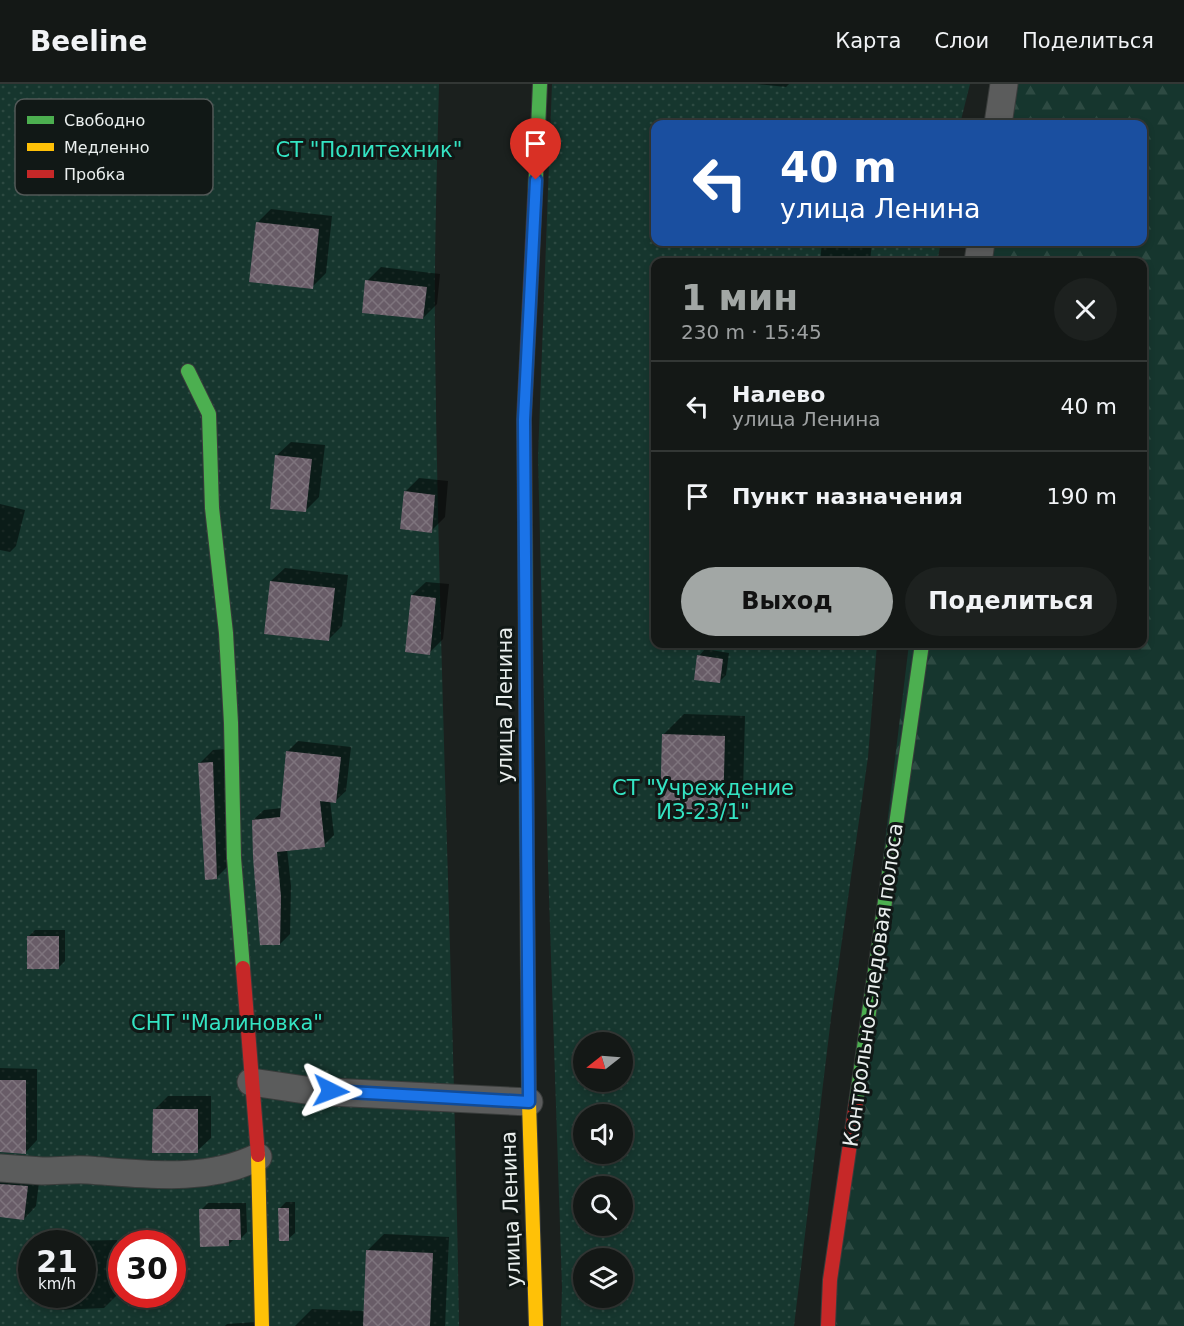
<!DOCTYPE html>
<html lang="ru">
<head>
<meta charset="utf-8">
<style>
	:root { --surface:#141816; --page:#1d211f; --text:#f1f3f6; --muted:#9da0a1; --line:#333735; --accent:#a2a7a5 }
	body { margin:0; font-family:"DejaVu Sans",sans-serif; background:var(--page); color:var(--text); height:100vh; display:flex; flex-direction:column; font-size:22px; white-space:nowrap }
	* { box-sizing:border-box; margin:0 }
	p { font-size:20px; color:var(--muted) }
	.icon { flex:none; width:33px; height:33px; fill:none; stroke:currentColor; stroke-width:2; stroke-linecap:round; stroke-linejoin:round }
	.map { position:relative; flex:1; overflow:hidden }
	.details { position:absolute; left:651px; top:174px; width:496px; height:390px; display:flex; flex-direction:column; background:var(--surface); border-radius:12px; box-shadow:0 3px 9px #0003,0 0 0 2px var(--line) }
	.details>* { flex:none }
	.guide { position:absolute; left:651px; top:36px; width:496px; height:126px; border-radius:12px; box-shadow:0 3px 9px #0003,0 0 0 2px var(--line); background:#1a4fa0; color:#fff; overflow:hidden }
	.needle { width:39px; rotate:253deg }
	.tools { position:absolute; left:573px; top:948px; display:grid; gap:12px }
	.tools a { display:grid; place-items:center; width:60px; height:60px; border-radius:50%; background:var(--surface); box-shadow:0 3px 9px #0003,0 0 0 2px var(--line); font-size:30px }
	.speed { position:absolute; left:18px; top:1146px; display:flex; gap:12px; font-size:30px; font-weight:700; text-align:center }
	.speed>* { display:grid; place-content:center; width:78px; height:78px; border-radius:50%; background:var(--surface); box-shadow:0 3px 9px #0003,0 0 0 2px var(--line); line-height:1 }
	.speed small { font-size:15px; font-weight:400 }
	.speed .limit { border:9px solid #d22; background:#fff; color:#111 }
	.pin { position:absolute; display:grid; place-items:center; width:51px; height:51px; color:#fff; margin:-62px -26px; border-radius:50% 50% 50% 0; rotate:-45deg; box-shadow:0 0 6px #0007 }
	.pin .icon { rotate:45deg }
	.me { position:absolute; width:66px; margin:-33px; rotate:93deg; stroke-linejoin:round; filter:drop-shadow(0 0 4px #0008) }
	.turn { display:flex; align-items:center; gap:21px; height:126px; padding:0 30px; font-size:27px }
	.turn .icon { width:78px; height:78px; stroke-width:2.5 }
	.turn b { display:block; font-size:42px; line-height:51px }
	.round { display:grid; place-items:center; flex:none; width:63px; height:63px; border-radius:32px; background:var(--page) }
	.overview { display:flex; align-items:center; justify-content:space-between; height:102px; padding:0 30px }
	h1 { font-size:36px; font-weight:800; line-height:45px; color:var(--accent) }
	.button { display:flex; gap:12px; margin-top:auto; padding:12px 30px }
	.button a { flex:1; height:69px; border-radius:36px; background:var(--accent); color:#111; font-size:24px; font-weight:800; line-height:69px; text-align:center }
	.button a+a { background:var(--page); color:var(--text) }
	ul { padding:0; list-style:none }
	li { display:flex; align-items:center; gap:18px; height:90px; padding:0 30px; border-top:2px solid var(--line) }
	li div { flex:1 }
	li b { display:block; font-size:22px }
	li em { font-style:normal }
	header { display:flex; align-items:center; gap:36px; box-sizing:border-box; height:84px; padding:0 30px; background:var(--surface); border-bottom:2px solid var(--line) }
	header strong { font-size:28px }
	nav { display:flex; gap:33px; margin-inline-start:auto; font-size:21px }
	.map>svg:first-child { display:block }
</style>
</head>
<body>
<header>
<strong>Beeline</strong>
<nav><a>Карта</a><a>Слои</a><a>Поделиться</a></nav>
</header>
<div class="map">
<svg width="1184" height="1242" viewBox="0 0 1184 1242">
	<defs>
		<pattern id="forest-firs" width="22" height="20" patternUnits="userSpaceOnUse" patternTransform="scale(1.5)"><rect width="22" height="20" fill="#16362e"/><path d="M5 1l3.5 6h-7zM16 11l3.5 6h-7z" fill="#2d4a42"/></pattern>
		<pattern id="garden-dots" width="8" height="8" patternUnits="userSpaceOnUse" patternTransform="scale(1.5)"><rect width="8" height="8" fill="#16362e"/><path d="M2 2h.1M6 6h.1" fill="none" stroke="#2d4a42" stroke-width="1.8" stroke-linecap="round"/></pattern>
		<pattern id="building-cross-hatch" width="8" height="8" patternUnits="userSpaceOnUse" patternTransform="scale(1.5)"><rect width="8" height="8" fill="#685c67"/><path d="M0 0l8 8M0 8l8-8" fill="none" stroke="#7e747d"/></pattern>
	</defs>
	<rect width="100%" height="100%" fill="#1b201e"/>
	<path fill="url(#forest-firs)" d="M1005,0H1184V1242H826L909,560H1143V178H971L975,158H1143V40H997Z"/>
	<path fill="url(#garden-dots)" fill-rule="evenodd" d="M0,0H439C437,85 434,171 435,256C439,585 454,913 459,1242H0ZM32,1160H82V1210H32ZM122,1160H172V1210H122Z
		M552,0H970L960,40H656V158H941L937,178H656V560H877L868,673L831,934L794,1242H561L562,1203L548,782L538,373ZM584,958H622V998H584ZM584,1030H622V1070H584ZM584,1102H622V1142H584ZM584,1174H622V1214H584Z"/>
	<path fill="#0007" d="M756,0H789L786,3Z
		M271,125L332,132L326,189L312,203L257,139Z
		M822,158H872L870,178H820Z
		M381,183L440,190L437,220L423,234L367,197Z
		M291,358L325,361L319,413L305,427L277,371Z
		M419,394L448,397L445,433L431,447L405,408Z
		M0,420L25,426L16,462L10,468L0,466Z
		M285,484L348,491L342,542L328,556L271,497Z
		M426,498L449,500L443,555L429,569L412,511Z
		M705,565L729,569L726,591L719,598L699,572Z
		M684,630L745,632L743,707L723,728L663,651Z
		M298,657L351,663L346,707L335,717L330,716L334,751L324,761L287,765L291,802L290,850L280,860L253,736L264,726L282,724L288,667Z
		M226,665L230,780L216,794L199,680L213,666Z
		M35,846H65V877L58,884L28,853Z
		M0,984L37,985V1056L25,1069L0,1068Z
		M168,1012H211V1054L197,1067L154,1026Z
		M0,1081L40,1090L36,1122L24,1135L0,1132Z
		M286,1118H295V1149L288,1155L279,1125Z
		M208,1119H246L247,1148L241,1154H235L228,1161L201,1126Z
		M384,1150L449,1153L445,1242H295L312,1225L365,1227L367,1167Z
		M117,1156L118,1210L104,1224L57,1226L56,1210H82V1160H66L69,1157Z
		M257,1238V1242H225L227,1240Z"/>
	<path fill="url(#building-cross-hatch)" d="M256,138L319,145L313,205L249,198Z
		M365,196L427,203L423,235L362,229Z
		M275,371L312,375L306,428L270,425Z
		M404,407L435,411L432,449L400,445Z
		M270,497L335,504L329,557L264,550Z
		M411,511L436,514L430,571L405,568Z
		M697,571L723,575L720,599L694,596Z
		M662,650L725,652L723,729L660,728Z
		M286,667L341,673L336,719L320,717L325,763L277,768L281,813L280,861H260L253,773L252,736L280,733Z
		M213,678L217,795L205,796L198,679Z
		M27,852H59V885H27Z
		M0,996H26V1070L0,1068Z
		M153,1025H198V1069H152Z
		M0,1100L28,1102L24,1136L0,1133Z
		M278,1124H289V1157H279Z
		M199,1125H240L241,1156H229V1162L200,1163Z
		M366,1166L433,1169L430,1242H363Z"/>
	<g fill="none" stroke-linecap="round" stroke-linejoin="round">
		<g stroke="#393c3b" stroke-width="29">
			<path id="street" d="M998,40L1004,0
				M978,178L981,158
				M251,998L312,1007L529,1018
				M0,1084C14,1085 28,1086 42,1087C57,1087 73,1085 88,1086C145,1090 205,1099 258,1073"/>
		</g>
		<g stroke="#393c3b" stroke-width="16">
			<path id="fast" d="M535,113L540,0
				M188,287L209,330L212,424L226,549L231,639L234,774L243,884
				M525,439L527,781
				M856,1019L922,560"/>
		</g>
		<g stroke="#393c3b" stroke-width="16">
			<path id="slow" d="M527,781L529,1018L536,1242
				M258,1071L262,1242"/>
		</g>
		<g stroke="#393c3b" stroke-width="16">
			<path id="jam" d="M525,439L524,335L535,113
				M243,884L258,1071
				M828,1242L830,1196L856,1019"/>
		</g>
		<use href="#street" stroke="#5b5c5c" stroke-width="27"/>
		<use href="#fast" stroke="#4caf50" stroke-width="14"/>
		<use href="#slow" stroke="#ffc107" stroke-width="14"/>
		<use href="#jam" stroke="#c62828" stroke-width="14"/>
	</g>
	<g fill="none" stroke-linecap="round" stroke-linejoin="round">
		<g stroke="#114b97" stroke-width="15">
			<path id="route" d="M331,1007L529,1018L524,336L536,96"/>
		</g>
		<use href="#route" stroke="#1a73e8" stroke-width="10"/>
	</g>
	<g text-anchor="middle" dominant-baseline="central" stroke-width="6" stroke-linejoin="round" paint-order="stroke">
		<g font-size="21" fill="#34e4c3" stroke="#111816">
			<text x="369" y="66">СТ "Политехник"</text>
			<text x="703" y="704">СТ "Учреждение<tspan x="703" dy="24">ИЗ-23/1"</tspan></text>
			<text x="227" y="939">СНТ "Малиновка"</text>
		</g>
		<g font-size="21" fill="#eaefee" stroke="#111816">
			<text transform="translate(505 621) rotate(-90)">улица Ленина</text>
			<text transform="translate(873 901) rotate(-82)">Контрольно-следовая полоса</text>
			<text transform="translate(511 1125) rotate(-92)">улица Ленина</text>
		</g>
	</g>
	<rect x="15" y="15" width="198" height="96" rx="9" fill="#111816" stroke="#525857" stroke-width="1.5"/>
	<rect x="27" y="32" width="27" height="8" fill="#4caf50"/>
	<rect x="27" y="59" width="27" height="8" fill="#ffc107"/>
	<rect x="27" y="86" width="27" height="8" fill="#c62828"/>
	<g font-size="16" fill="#eaefee">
		<text x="64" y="42">Свободно</text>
		<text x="64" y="69">Медленно</text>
		<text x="64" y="96">Пробка</text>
	</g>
</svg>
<div class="tools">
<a><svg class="needle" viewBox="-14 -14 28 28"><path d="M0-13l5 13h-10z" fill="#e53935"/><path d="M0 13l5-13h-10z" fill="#9da0a1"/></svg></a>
<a><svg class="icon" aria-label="sound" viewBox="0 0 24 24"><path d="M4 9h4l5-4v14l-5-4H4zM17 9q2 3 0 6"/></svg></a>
<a><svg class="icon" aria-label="search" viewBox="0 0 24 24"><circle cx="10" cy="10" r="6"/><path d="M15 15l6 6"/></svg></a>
<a><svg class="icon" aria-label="layers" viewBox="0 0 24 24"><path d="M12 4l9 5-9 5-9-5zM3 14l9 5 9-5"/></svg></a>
</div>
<div class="speed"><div>21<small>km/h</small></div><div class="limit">30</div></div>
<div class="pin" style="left:536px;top:96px;background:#d93025"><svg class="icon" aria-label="arrive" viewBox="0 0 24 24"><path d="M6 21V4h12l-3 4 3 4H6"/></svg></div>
<svg class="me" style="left:331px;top:1007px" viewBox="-20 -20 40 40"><path d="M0-17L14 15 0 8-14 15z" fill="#1a73e8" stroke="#fff" stroke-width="4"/></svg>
<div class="guide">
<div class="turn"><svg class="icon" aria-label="left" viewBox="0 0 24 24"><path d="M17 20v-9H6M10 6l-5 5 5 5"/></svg><div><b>40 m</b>улица Ленина</div></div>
</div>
<section class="details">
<div class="overview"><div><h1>1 мин</h1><p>230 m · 15:45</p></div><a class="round"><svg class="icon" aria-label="close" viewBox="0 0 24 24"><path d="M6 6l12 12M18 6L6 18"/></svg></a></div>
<ul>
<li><svg class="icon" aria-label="left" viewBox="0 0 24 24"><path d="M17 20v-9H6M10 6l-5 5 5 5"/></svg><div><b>Налево</b><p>улица Ленина</p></div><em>40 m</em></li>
<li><svg class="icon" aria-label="arrive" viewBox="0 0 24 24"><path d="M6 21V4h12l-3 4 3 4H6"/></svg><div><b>Пункт назначения</b></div><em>190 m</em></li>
</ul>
<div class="button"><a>Выход</a><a>Поделиться</a></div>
</section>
</div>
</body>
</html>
